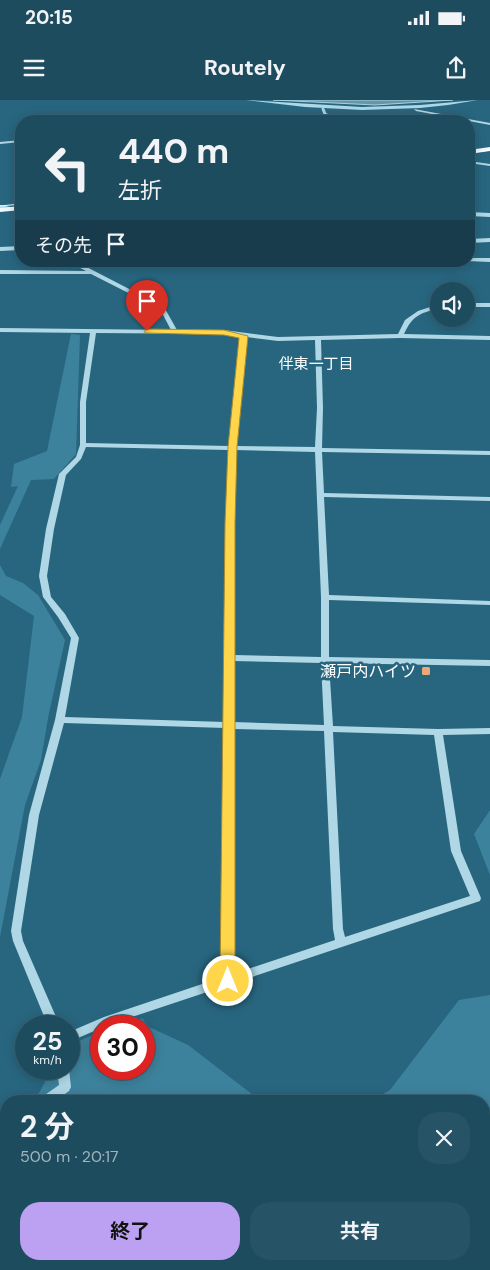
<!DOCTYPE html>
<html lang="ja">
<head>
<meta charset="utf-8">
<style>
	:root { --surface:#1e4c5f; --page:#265365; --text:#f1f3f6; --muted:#a1b4bd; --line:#3c6374; --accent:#bca0f2 }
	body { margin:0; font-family:"DM Sans","Noto Sans JP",sans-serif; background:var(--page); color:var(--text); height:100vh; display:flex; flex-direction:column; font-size:19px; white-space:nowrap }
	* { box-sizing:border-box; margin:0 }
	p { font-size:16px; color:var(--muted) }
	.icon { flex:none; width:28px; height:28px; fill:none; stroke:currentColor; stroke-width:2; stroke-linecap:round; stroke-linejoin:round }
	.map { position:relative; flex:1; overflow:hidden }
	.sheet { position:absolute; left:0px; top:995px; width:490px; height:175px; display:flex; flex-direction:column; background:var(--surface); border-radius:20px 20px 0 0; box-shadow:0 2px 12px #0003,0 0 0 1px var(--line) }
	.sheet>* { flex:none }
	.banner { position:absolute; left:15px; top:15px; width:460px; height:152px; border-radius:20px; box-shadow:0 2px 12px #0003,0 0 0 1px var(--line); background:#1e4c5f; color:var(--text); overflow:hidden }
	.fabs { position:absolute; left:430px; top:182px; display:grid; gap:10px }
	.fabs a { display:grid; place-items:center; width:45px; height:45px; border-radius:50%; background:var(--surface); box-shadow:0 2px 12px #0003,0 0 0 1px var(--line); font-size:25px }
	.speed { position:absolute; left:15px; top:915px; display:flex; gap:10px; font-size:25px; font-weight:700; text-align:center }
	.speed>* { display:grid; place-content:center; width:65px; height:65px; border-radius:50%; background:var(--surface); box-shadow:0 2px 12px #0003,0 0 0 1px var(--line); line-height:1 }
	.speed small { font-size:12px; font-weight:400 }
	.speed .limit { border:8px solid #d22; background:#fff; color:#111 }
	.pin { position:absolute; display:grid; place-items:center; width:42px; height:42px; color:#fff; margin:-51px -21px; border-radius:50% 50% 50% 0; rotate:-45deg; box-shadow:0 0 5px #0007 }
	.pin .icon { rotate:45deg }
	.me { position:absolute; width:55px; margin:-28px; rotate:0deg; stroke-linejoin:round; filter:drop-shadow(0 0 4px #0008) }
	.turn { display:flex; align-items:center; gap:18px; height:105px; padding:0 20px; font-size:22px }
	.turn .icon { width:65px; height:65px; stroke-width:2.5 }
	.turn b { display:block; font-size:35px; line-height:42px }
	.then { display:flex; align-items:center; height:48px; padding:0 20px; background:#0003; gap:10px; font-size:19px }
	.round { display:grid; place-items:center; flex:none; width:52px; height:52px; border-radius:20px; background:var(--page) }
	.overview { display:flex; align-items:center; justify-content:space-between; height:85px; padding:0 20px }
	h1 { font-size:30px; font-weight:700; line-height:38px }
	.cta { display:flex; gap:10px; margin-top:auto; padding:10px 20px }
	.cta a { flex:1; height:58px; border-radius:20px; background:var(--accent); color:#111; font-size:20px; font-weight:700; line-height:58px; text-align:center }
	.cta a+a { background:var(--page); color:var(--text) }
	.status { display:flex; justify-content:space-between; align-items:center; height:35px; padding:0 25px; background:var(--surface); direction:ltr }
	.status svg { height:14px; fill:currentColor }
	header { display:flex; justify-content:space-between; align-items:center; height:65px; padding:0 20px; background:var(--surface); font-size:22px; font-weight:700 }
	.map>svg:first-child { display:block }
</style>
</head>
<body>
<div class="status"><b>20:15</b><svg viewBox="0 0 49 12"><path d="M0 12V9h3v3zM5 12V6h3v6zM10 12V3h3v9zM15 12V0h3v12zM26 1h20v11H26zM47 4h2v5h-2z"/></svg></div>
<header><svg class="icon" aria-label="menu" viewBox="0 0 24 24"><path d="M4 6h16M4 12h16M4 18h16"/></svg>Routely<svg class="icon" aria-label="share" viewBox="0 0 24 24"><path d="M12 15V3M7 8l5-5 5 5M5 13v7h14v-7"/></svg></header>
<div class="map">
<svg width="490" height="1170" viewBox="0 0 490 1170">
	<rect width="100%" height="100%" fill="#28667f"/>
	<path fill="#3d829c" d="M71,234L80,235L76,354L54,379L31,380L0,449V425L18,386L11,387L14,364L47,351Z
		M0,465L6,476L23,483L38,495L65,540L48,618L41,660L25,705L0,837V679L22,617L34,516L0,495Z
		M490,710V775L474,734Z
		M490,895V1170H0V1026L6,1021V1164H484V1001H371L390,990L459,900Z
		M142,918L149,927L188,945L261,1001H29L39,993L52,969H69V946L73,943L101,932V969H144V926H118Z"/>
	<path fill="#6a95a6" stroke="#a4d5e5" d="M273,0H453L375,5Z"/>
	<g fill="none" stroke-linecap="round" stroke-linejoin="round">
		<path stroke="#a4d5e5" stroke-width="3" d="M323,9L325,14L338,21"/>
		<path fill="#afd7e5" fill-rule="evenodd" d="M246,0L362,7L420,5L478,0L448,5L420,8L362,10L305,7Z
			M414,9L490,23V25L416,11Z
			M21,40V42L0,44V42Z
			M469,61L490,64V66L469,63Z
			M0,105L21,109V111L0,109Z
			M469,112L490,113V117L469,116Z
			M490,138V142L469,143V139Z
			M21,146V150L0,151V147Z
			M469,158H490V162L467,161H469Z
			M67,161H75L164,207L177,230H224L278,237L398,234L405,220L418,211L439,204V208C419,214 413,215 404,234L490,236V240L400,238L321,240L323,308L322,348L490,351V355L322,352L324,393L490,397V401L324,397L329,495L490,501V505L329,500V557L490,560V566L329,563L333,626L438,629L490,628V634L443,635L461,751L481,798L480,801L105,926H101V928L69,942V932L104,917L223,877L225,628L64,623L39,715L21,831L23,841L60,926H48L13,841L11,831L29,715L55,620L71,538L58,517L43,497L39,476L46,429L59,374L76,357L80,345V302L90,233L0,232V228L171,230L160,209L91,174H0V170L86,171ZM96,233L224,234L241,236L229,346L86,343V302ZM247,237L278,241L315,240L317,308L315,347L236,346ZM86,347L228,350L225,556L224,558L225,560V622L65,617L79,538L65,514L51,497L47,476L54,429L66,375L81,359ZM235,350L315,352L321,497V557L234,555ZM234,561L321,563L324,625L234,622ZM234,629L324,631L333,829L335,840L233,874ZM333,632L434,635L451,751L470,796L345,837L343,829Z
			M466,203H490V207H466Z
			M57,969H69L71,987L69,991L55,1001H40L42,997L59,985Z
			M6,1027V1039L0,1043V1030Z"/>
		<path fill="#eff8fd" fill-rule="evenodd" d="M490,47V51L469,54V50Z
			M21,106V110L0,112V108Z"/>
		<path stroke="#fff" stroke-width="1" d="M469,53L490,50
			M0,106L21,104"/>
	</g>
	<path fill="#ffd54a" stroke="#a68a30" d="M145,229L224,230L248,236L237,347L235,423V881L233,885L228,887L223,885L220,881L225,423L228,347L239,238L224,235L147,233H145Z"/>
	<rect fill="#eca976" stroke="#28667f" stroke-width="2" x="421" y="566" width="10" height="10" rx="2.5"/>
	<g text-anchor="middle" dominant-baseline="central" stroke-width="5" stroke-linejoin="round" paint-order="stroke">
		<g font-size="15" fill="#fff" stroke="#28667f">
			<text x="316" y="264">伴東一丁目</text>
		</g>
		<g font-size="16" fill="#fff" stroke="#28667f" text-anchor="end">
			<text x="416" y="571">瀬戸内ハイツ</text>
		</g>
	</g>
</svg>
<div class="fabs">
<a><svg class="icon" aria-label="sound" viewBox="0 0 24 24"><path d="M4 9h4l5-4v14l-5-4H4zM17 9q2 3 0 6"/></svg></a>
</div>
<div class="speed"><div>25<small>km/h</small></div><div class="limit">30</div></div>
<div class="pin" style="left:147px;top:231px;background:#d93025"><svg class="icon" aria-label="arrive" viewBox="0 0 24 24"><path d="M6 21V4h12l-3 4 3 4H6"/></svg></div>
<svg class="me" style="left:228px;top:881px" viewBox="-20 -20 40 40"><circle r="17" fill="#ffd54a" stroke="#fff" stroke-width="3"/><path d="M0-11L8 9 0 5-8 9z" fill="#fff"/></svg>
<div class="banner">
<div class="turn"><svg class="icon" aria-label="left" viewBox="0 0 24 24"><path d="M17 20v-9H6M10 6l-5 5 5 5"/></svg><div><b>440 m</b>左折</div></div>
<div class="then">その先<svg class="icon" aria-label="arrive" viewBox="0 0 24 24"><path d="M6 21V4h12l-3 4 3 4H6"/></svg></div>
</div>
<section class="sheet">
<div class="overview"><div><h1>2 分</h1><p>500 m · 20:17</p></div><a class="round"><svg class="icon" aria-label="close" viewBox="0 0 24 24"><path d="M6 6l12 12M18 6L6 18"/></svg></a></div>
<div class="cta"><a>終了</a><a>共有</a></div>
</section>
</div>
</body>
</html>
